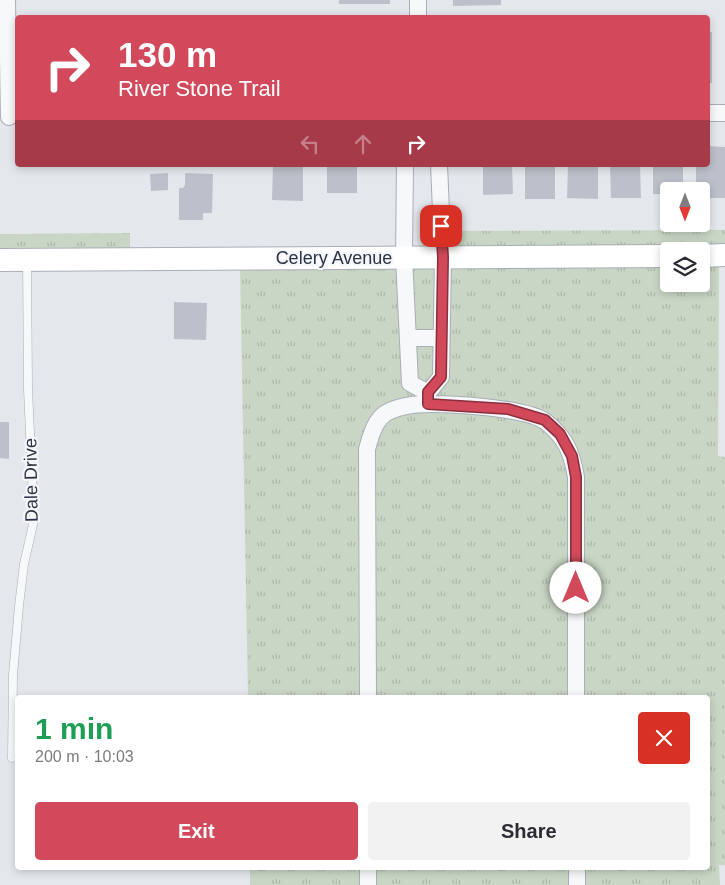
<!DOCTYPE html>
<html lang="en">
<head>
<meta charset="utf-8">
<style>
	:root { --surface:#fff; --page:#f2f2f3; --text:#2b2b33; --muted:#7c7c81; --accent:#d1495b }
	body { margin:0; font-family:Helvetica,sans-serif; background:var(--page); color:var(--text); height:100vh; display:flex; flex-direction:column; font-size:19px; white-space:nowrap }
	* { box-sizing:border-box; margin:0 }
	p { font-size:16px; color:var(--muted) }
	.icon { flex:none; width:28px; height:28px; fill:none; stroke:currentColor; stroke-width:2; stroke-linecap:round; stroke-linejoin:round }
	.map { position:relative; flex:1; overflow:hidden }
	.details { position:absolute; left:15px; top:695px; width:695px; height:175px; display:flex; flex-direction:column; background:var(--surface); border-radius:5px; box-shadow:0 2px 8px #0003 }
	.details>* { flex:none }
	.top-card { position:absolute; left:15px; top:15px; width:695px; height:152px; border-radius:5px; box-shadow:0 2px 8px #0003; background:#d1495b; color:#fff; overflow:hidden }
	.needle { width:32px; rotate:180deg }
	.buttons { position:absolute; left:660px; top:182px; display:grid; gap:10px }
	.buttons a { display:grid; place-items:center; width:50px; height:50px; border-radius:5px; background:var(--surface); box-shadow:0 2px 8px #0003; font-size:25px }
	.pin { position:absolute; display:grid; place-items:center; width:42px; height:42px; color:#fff; margin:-21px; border-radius:10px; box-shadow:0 2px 8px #0006 }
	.me { position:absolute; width:55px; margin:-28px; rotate:0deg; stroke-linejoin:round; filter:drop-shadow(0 0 4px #0008) }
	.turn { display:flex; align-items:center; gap:18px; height:105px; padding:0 20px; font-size:22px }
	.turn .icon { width:65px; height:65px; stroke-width:2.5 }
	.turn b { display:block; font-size:35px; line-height:42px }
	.lanes { display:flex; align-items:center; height:48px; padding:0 20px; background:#0003; justify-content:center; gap:25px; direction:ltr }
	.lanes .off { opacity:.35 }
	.round { display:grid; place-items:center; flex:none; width:52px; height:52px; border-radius:5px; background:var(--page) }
	.summary { display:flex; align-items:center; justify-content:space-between; height:85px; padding:0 20px }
	h1 { font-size:30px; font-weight:700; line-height:38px; color:#1e9e55 }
	.cta { display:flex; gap:10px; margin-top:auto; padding:10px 20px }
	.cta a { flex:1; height:58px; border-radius:5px; background:var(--accent); color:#fff; font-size:20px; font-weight:700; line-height:58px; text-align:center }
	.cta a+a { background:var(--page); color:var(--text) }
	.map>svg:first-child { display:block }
</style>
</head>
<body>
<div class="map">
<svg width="725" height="885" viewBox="0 0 725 885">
	<defs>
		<pattern id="grass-tufts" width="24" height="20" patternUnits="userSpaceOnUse" patternTransform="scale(1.25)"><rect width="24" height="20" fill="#c9d6c5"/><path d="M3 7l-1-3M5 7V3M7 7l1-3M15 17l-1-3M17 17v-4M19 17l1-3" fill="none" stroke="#adb8ab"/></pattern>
	</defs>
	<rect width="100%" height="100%" fill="#e4e7ec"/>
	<path fill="url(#grass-tufts)" d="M725,230V246L436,248L447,231Z
		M130,233V250L0,251V234Z
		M719,264L718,456L725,457V865H719L720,885H250V868H708V698L248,697L240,267L415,266L416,269L419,268L421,269L424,266L669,265V284H701V265Z"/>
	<path fill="#bbc0ca" d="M339,0H390V4H339Z
		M453,0H501V5L453,6Z
		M708,32H712V83H708Z
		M708,146L725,147V198H701V191H696V165H708Z
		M273,165H303V201L272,200Z
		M327,165H357V193H327Z
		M483,165H512L513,194L483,195Z
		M525,165H555V199H525Z
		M568,165H598V199L567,198Z
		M610,165H640L641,198H611Z
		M653,165H683V191H669V194H653Z
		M168,173V190L151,191L150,174Z
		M185,173L213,174L212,213H203V220H179V188H183L185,185Z
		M174,302L207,303L206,340L174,339Z
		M0,422H9V459L0,458Z"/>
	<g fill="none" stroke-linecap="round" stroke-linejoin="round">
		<g stroke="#a9aeb7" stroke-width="9">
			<path id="service" d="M12,758L13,675L19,606L24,564L34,520L28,389L27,262"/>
		</g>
		<g stroke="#a9aeb7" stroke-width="18">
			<path id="minor" d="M7,0L9,117
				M418,0V18
				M708,113H725
				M405,165L404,257L410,383L428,393
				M408,338H441
				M428,404V393L441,377L443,257L439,165
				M368,698L367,449C371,436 374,421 386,413C393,409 405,406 412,405C437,402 527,407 546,422C566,438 572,453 576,477V698
				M368,868V885
				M577,885V868"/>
		</g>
		<g stroke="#a9aeb7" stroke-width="24">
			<path id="secondary" d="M701,256L725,255
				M0,260L669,256"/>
		</g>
		<use href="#service" stroke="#f7f8fa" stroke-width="8"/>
		<use href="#minor" stroke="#f7f8fa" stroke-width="16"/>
		<use href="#secondary" stroke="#fff" stroke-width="22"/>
	</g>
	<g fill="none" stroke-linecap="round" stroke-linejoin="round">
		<g stroke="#882f3b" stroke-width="12">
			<path id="route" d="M441,226L443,257L441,377L428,392V404L508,409L545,420L560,434L572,456L576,477V588"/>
		</g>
		<use href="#route" stroke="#d1495b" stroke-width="9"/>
	</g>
	<g text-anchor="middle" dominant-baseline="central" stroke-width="4.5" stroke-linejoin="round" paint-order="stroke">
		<g font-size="18" fill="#2b3445" stroke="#f4f6f9">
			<text x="334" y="258">Celery Avenue</text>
			<text transform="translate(31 480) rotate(-91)">Dale Drive</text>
		</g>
	</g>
</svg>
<div class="buttons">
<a><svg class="needle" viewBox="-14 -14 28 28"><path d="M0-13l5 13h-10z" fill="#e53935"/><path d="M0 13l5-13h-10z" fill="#7c7c81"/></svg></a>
<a><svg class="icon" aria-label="layers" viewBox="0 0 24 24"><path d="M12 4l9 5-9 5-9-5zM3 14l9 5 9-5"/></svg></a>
</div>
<div class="pin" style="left:441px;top:226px;background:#d93025"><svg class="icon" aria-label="arrive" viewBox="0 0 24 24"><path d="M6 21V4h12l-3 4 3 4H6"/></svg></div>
<svg class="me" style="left:576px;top:588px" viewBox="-20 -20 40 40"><circle r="19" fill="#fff"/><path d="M0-13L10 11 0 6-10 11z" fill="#d1495b"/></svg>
<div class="top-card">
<div class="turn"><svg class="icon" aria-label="right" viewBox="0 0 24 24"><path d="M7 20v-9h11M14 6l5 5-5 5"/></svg><div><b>130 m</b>River Stone Trail</div></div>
<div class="lanes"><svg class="icon off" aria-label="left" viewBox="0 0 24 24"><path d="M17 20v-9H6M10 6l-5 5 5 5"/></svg><svg class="icon off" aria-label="ahead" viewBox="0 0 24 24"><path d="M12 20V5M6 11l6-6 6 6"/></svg><svg class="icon" aria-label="right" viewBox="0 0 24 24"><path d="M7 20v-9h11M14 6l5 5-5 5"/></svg></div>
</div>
<section class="details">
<div class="summary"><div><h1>1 min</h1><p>200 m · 10:03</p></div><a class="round" style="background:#d93025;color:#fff"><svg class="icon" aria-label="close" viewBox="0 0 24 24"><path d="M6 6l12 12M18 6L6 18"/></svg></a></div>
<div class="cta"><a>Exit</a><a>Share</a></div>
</section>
</div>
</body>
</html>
